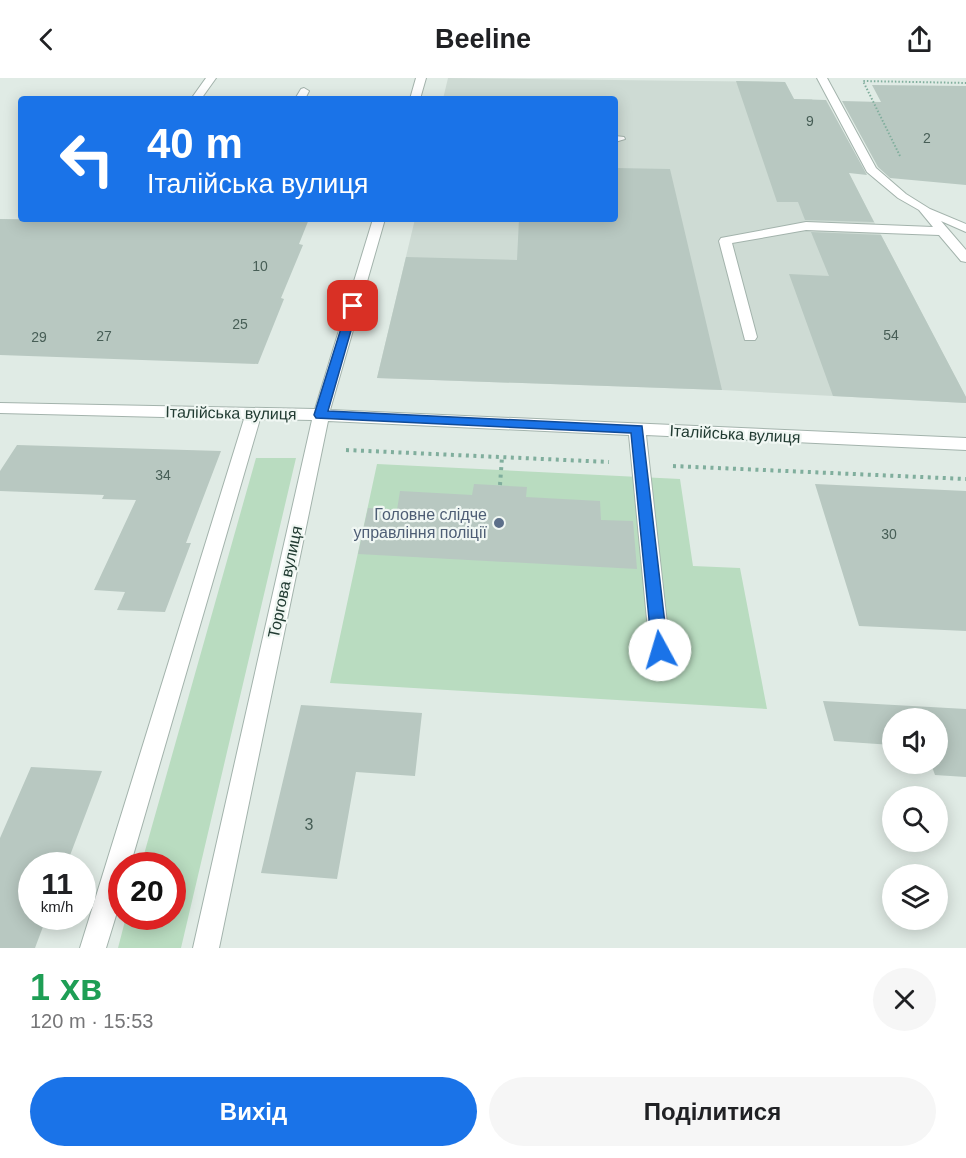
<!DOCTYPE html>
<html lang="uk">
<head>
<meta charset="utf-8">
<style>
	:root { --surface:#fff; --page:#f6f6f6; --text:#202124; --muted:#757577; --accent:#1a73e8 }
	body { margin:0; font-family:Arial,sans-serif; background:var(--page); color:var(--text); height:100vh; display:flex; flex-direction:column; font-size:22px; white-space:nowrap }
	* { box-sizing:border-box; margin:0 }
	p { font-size:20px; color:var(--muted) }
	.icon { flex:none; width:33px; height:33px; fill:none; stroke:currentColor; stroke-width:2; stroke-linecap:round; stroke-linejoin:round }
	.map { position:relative; height:870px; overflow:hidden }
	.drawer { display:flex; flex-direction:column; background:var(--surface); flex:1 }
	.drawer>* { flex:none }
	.hud { position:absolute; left:18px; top:18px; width:600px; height:126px; border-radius:6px; box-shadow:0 3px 15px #0003; background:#1a73e8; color:#fff; overflow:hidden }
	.controls { position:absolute; left:882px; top:630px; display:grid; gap:12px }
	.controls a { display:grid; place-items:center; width:66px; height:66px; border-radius:50%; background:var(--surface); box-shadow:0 3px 15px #0003; font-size:30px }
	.speed { position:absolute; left:18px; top:774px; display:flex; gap:12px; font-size:30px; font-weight:700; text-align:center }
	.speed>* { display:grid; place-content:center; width:78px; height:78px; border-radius:50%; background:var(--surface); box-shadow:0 3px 15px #0003; line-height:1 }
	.speed small { font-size:15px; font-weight:400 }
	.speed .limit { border:9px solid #d22; background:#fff; color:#111 }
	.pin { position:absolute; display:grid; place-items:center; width:51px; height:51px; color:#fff; margin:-26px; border-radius:12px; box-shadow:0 3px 9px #0006 }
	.me { position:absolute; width:66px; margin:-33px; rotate:354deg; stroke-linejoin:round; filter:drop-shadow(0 0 4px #0008) }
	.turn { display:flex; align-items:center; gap:21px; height:126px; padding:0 30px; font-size:27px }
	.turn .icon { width:78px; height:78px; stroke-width:2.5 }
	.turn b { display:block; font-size:42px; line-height:51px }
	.round { display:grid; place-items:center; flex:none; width:63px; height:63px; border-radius:32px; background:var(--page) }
	.overview { display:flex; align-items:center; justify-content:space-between; height:102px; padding:0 30px }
	h1 { font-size:36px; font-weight:700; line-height:45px; color:#1e9e55 }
	.action { display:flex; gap:12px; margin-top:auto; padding:12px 30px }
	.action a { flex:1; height:69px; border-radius:36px; background:var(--accent); color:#fff; font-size:24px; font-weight:700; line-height:69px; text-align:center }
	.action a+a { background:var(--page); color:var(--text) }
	header { display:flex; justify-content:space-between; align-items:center; height:78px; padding:0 30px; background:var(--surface); font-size:27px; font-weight:700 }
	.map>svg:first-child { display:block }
</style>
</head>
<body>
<header><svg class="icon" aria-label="back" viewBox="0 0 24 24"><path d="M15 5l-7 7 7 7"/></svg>Beeline<svg class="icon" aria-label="share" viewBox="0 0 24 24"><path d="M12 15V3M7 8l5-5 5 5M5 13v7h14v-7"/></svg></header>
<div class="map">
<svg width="966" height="870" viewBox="0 0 966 870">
	<rect width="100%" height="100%" fill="#e0ebe5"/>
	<path fill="#cedbd4" d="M448,0L785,4L794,21H812L849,96L966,319V325L722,312L377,300L415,141H615V21H443Z"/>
	<path fill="#b9dcc0" d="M256,380H296L181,870H118L126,839L172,838V788L141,787Z
		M377,386L680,401L693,488L740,490L767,631L330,605Z"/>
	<path fill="#b8c8c1" d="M736,3L785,4L794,21L826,22L867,97L849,95L874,144L805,142L798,124H777Z
		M872,7L966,8V107L890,100L878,89L842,23L881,24Z
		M615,90L670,91L722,312L377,300L406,179L517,182L519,141H615Z
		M0,141L271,144L272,141H309L299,166L303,167L281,220L284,221L258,286L0,277Z
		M811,154L881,157L966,319V325L833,318L789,196L829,198Z
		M17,367L221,373L186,465H191L165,534L117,532L125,514L94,512L136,422L102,421L104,417L0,413V393Z
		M474,406L527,409L526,419L600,423L601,442L633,443L637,491L358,476L368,430L397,432L400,413L472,417Z
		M815,406L966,413V553L859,548Z
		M823,623L966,631V699L935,697L931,686H938V640H892V667L834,663Z
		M301,627L422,635L415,698L356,694L337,801L261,795Z
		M31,689L102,693L66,788H32V838H47L35,870H0V760Z"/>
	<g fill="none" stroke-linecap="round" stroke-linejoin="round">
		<g stroke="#a3b3ac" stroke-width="2">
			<path id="minor" d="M206,0H216L201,21H191Z
				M416,0H426L420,21H410Z
				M817,0H827L876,90L906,116L930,131L966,146V154L941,143L966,172V184L961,183L939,157L806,152L732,165L757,259L755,262H745L719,163L721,160L806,144L933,149L919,132L898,120L867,94Z
				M304,10L309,13L305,21H295L301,11Z
				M615,58L624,59L625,61L615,64Z
				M373,141H385L330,332L966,360V372L646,357L670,572L667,579L660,581L653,579L650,572L629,357L328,343L219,870H193L312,342L260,341L130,788H122V818L106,870H80L244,341L0,335V325L315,331Z"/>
		</g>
		<path stroke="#80ae9d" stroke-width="2" stroke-dasharray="1.5 2" stroke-linecap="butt" d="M900,78L863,3L966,5"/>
		<path stroke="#80ae9d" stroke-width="4" stroke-dasharray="3 4.5" stroke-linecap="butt" d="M346,372L609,384
			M673,388L966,401
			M500,407L502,379"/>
		<use href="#minor" fill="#fff" fill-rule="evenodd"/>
	</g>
	<path fill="#1a73e8" stroke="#114b97" stroke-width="1.5" d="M353,225L358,228L328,333L642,348L668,572L666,577L660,579L655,577L652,572L631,355L316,340L314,337L348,228Z"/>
	<circle fill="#5c6f8a" stroke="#f0f7f3" stroke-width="2" cx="499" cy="445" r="6"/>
	<g text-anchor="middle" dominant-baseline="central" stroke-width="4.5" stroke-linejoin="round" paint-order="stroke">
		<g font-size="14" fill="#475e56">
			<text x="810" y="43">9</text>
			<text x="927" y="60">2</text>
			<text x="260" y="188">10</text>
			<text x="240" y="246">25</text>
			<text x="891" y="257">54</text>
			<text x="104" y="258">27</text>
			<text x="39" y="259">29</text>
			<text x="163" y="397">34</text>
			<text x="889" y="456">30</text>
		</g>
		<g font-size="16" fill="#213b32" stroke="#f0f7f3">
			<text transform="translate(231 335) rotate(1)">Італійська вулиця</text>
			<text transform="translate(735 356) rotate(3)">Італійська вулиця</text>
			<text transform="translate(285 504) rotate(-78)">Торгова вулиця</text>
		</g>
		<g font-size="16" fill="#4e5e75" stroke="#f0f7f3" text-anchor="end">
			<text x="487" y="436">Головне слідче<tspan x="487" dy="18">управління поліції</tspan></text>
		</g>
		<g font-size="16" fill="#475e56">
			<text x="309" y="746">3</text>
		</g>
	</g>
</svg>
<div class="controls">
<a><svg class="icon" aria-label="sound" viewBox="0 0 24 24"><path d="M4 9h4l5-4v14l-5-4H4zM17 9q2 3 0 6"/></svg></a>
<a><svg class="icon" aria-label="search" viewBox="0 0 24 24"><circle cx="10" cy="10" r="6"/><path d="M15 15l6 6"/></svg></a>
<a><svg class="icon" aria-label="layers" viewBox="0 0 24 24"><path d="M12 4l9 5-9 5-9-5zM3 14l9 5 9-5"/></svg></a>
</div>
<div class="speed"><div>11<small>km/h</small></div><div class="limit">20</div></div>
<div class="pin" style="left:353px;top:228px;background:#d93025"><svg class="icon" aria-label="arrive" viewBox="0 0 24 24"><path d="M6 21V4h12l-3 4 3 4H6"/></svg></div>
<svg class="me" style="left:660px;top:572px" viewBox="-20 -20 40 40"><circle r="19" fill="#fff"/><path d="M0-13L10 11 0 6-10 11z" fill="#1a73e8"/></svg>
<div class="hud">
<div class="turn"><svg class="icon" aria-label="left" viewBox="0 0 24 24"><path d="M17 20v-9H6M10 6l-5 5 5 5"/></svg><div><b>40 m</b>Італійська вулиця</div></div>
</div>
</div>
<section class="drawer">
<div class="overview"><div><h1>1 хв</h1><p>120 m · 15:53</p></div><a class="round"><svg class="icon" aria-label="close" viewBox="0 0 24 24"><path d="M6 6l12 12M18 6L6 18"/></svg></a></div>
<div class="action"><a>Вихід</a><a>Поділитися</a></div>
</section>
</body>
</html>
